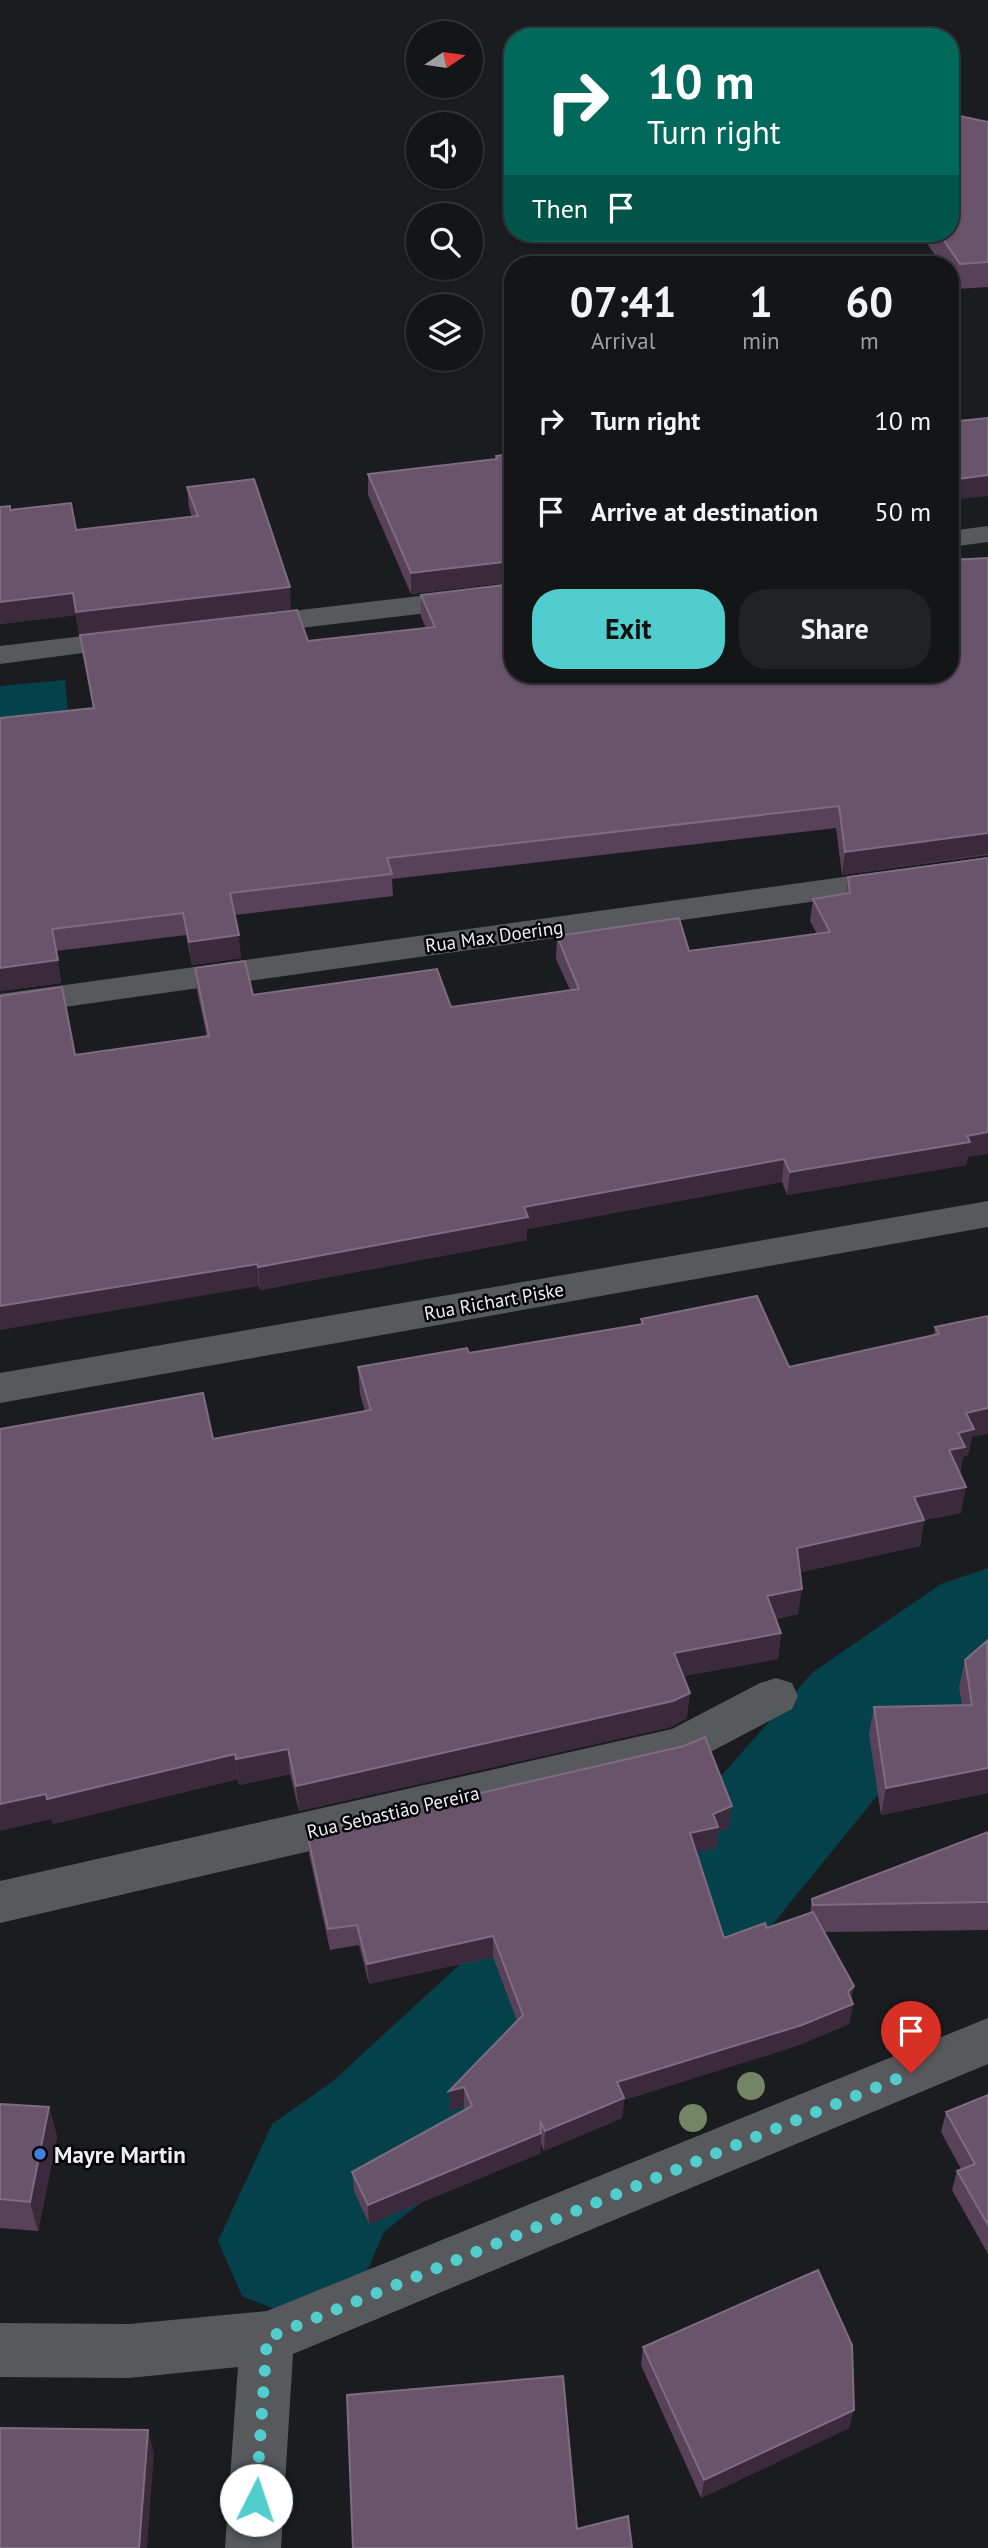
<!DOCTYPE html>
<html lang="en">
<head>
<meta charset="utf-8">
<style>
	:root { --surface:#141517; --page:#212224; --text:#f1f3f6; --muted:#9d9fa1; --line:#333436; --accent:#52cdce }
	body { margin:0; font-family:"PT Sans",sans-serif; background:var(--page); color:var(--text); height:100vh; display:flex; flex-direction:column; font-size:26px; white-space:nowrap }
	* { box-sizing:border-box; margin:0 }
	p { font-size:23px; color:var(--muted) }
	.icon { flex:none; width:38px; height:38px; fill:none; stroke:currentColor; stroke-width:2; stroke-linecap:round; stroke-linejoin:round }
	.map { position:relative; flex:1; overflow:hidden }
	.details { position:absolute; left:504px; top:256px; width:455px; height:427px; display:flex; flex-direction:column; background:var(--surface); border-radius:28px; box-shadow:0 2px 5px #0004,0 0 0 2px var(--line) }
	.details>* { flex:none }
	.banner { position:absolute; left:504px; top:28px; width:455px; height:214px; border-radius:28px; box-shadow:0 2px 5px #0004,0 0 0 2px var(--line); background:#00695c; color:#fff; overflow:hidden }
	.needle { width:46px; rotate:77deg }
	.fabs { position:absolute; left:406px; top:21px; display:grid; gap:14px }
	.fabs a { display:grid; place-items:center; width:77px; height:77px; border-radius:50%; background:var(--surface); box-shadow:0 2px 5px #0004,0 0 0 2px var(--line); font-size:35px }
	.pin { position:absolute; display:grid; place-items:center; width:60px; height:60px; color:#fff; margin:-72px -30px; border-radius:50% 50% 50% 0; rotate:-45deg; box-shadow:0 0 7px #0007 }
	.pin .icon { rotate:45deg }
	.me { position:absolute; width:77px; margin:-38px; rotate:4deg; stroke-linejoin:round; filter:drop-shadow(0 0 5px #0008) }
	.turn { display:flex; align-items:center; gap:24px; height:147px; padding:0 28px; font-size:32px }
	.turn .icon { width:91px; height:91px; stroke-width:2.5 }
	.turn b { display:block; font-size:49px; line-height:60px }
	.then { display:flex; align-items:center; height:66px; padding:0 28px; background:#0003; gap:14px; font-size:26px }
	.eta { display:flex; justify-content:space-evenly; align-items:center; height:119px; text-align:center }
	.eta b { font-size:42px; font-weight:600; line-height:49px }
	.cta { display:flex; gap:14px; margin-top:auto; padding:14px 28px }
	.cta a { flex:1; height:80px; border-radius:28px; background:var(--accent); color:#111; font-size:28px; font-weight:600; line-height:80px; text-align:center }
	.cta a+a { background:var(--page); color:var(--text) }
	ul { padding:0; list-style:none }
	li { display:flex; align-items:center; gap:21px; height:91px; padding:0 28px }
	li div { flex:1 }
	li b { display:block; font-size:26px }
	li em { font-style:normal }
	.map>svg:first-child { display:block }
</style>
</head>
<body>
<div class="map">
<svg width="988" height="2548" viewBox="0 0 988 2548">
	<rect width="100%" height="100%" fill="#1b1c1f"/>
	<path fill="#05414b" d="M65,680L70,733L0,741V686Z"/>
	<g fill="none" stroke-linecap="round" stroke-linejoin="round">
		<path fill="#05414b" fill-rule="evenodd" d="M988,1568V1696L911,1754L764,1935L600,2029L443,2185L384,2232L356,2296L299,2319L242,2296L218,2241L272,2124L333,2081L494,1933L660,1845L813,1672L941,1584Z"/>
		<path fill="#58595d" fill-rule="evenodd" d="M988,526V542L950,547V531Z
			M513,585V603L249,634L239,631L234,625L239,619L249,616Z
			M133,630L143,633L148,639L143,645L0,664V646Z
			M988,857V877L0,1016V994Z
			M988,1201V1227L0,1403V1373Z
			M776,1678L792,1683L798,1696L792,1709L697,1759L681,1765L0,1923V1881L672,1729L760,1683Z
			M988,2018V2064L293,2354L281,2548H225L238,2367L129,2378L0,2377V2323L129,2324L267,2311Z"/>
	</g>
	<g fill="#748565">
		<circle cx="751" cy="2086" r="14"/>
		<circle cx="693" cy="2118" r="14"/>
	</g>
	<path fill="#59415a" d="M988,122V287L957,289L950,279V264H941L920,233H950Z
		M513,454V582L411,594L368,495V474L496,459V456Z
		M187,487L291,609L79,634L76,615L0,624V507L76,530L192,517L189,508Z
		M988,558V855L842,875L836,828L392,879L393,896L235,915L241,958L192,965L186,935L56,951L61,983L0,991L93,708L80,635L308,641L426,628L421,617V595L513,674Z
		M848,877L968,1157L966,1165L787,1195L782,1182L527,1229V1240L260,1290L259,1286L75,1055L207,1037L197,991L195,968L253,995L451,1007L570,990L556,959L557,936L689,951L817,934L810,921L813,899L846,894Z
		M988,1316L972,1437L968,1455L963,1457L960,1473L961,1513L924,1520L920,1546L800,1572L798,1614L776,1619L781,1633L778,1659L683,1676L687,1718L671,1727L299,1811L290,1774L239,1785L238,1779L53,1824L52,1819L213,1439L365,1411L360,1394L358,1367L469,1353L641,1324V1319L789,1367L934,1335L935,1327Z
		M965,1660L988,1793L881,1815L869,1734L874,1707L962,1705L959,1687Z
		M729,1827L718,1832L716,1848L696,1852L724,1938L767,1928L810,1913L812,1899L988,1832V1930L825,1932L854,1986L851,2000L853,2004L849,2024L799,2045L624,2100L622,2118L544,2151L541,2144V2153L369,2224L354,2191L352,2172L466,2110L464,2107L449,2111V2091L517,2021L493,1957L369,1984L359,1945L330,1950L309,1854L307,1833Z
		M988,2095V2254L952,2190L957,2171L961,2169L941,2132L946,2112Z
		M0,2104L49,2107L57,2137L38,2231L0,2228Z
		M643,2347L849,2428L701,2498L641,2365Z"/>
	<path fill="#3a2a3c" d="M988,475V496L950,500V480Z
		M513,561V582L411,594V573Z
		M290,587L291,609L79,634L76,612Z
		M73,593L76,615L0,624V602Z
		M988,833V854L842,875L845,852Z
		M239,935L241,958L192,965L189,942Z
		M58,960L61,983L0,991V968Z
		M988,1132V1154L968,1157L966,1165L787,1195L790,1172Z
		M784,1159L782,1182L527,1229V1240L260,1290L258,1267L524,1207Z
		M257,1264L259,1286L0,1330V1306Z
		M988,1408V1434L972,1437L968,1455L963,1457L960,1473L949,1450L958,1433L966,1413Z
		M966,1487L961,1513L924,1520L920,1546L793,1574L797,1548L914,1497Z
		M802,1589L798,1614L764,1621L767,1596Z
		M781,1633L778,1659L672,1678L674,1653Z
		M690,1693L687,1718L671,1727L299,1811L296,1786Z
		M288,1749L290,1774L239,1785L236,1759Z
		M235,1754L238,1779L53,1824L52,1819L0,1831V1804L46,1794Z
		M988,1768V1793L881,1815L886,1788Z
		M732,1806L729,1827L718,1832L716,1848L688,1854L690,1833L713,1814Z
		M493,1936V1957L369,1984L367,1964Z
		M854,1986L850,2005L853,2004L849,2024L799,2045L624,2100L622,2118L544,2151L545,2131L617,2082L848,1992Z
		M464,2087V2107L449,2111V2091Z
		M49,2107L57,2137L38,2231L30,2202Z
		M541,2133V2153L369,2224L368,2205Z
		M854,2410L849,2428L701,2498L704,2480Z
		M148,2430L154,2453L147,2548H139Z"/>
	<path fill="#69546b" stroke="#7e6c80" stroke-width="2" d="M950,114L988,122V262L960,264L939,233H950Z
		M988,418V475L950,480V422Z
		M513,454V561L411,573L368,474L497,459L496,456Z
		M254,479L290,587L76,612L73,593L0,602V507L10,506V510L71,503L76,530L198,516L187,487Z
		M988,558V833L845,852L839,806L387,858L392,874L230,893L239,935L189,942L183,913L52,929L58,960L0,968V718L94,708L80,635L297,610L308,641L435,627L421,595L513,584V674H950V560Z
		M988,858V1132L967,1136L970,1142L790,1172L784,1159L524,1207L528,1217L258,1267L257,1264L0,1306V996L62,987L75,1055L209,1036L195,968L245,961L253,995L437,969L451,1007L579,989L557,936L679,918L689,951L830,932L813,899L850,893L848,877Z
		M757,1296L789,1367L939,1334L935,1327L988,1316V1408L966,1413L974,1429L958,1433L965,1447L949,1450L966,1487L914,1497L924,1520L797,1548L802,1589L767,1596L781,1633L674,1653L690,1693L673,1701L296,1786L288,1749L236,1759L235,1754L47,1799L46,1794L0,1804V1429L203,1393L213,1439L371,1410L358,1367L467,1348L469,1353L643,1324L641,1319Z
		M987,1641L988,1768L886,1788L874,1707L972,1705L965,1660Z
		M705,1737L732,1806L713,1814L718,1827L690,1833L724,1938L765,1923L767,1928L813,1912L854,1986L848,1992L853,2004L802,2025L617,2082L624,2098L545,2131L540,2121L541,2133L368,2205L352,2172L472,2106L464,2087L449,2091L523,2015L493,1936L367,1964L357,1925L328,1929L307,1833L684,1746Z
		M988,1832V1902L813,1905L812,1899Z
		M988,2095V2225L957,2171L975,2164L946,2112Z
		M0,2104L49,2107L30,2202L0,2199Z
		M818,2270L852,2345L854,2410L704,2480L643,2347Z
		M563,2376L577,2529L628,2516L632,2548H353L347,2395Z
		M0,2428L148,2430L139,2548H0Z"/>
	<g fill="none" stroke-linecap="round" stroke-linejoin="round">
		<path stroke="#52cdce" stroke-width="12" stroke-dasharray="0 21.6" d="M256,2500L267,2338L911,2073"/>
	</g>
	<circle fill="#3f7fe0" stroke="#060608" stroke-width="2.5" cx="40" cy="2154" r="7"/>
	<g text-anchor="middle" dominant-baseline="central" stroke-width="5" stroke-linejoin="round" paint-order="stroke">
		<g font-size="19" fill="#efeff2" stroke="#060608">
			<text transform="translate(494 936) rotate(-8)">Rua Max Doering</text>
			<text transform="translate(494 1301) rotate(-10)">Rua Richart Piske</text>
			<text transform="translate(393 1812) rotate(-13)">Rua Sebastião Pereira</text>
		</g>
		<g font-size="23" font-weight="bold" fill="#efeff2" stroke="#060608" text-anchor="start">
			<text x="54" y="2154">Mayre Martin</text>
		</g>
	</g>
</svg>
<div class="fabs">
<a><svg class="needle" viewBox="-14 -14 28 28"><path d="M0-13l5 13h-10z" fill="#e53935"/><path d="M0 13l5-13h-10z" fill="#9d9fa1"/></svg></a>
<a><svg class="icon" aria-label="sound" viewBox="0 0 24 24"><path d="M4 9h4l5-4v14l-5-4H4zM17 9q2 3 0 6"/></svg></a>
<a><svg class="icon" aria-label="search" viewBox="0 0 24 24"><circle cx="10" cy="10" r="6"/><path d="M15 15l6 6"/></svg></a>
<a><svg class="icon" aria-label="layers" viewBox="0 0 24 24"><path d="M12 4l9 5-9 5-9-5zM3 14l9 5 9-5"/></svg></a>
</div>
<div class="pin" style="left:911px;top:2073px;background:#d93025"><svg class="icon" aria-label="arrive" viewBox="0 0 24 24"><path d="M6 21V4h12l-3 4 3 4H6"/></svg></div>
<svg class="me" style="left:256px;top:2500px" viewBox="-20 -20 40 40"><circle r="19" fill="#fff"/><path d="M0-13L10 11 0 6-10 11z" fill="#52cdce"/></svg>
<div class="banner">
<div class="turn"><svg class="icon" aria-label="right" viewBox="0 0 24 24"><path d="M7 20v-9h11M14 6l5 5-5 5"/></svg><div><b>10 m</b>Turn right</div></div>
<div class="then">Then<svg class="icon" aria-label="arrive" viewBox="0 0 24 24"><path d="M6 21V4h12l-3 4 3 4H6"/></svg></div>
</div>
<section class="details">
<div class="eta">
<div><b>07:41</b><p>Arrival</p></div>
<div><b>1</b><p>min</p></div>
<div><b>60</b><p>m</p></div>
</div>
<ul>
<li><svg class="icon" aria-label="right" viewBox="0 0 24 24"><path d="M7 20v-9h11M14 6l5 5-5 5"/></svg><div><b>Turn right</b></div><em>10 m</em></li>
<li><svg class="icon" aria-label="arrive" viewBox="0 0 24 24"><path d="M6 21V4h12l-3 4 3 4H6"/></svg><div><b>Arrive at destination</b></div><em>50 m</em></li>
</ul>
<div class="cta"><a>Exit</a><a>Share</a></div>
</section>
</div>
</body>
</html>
